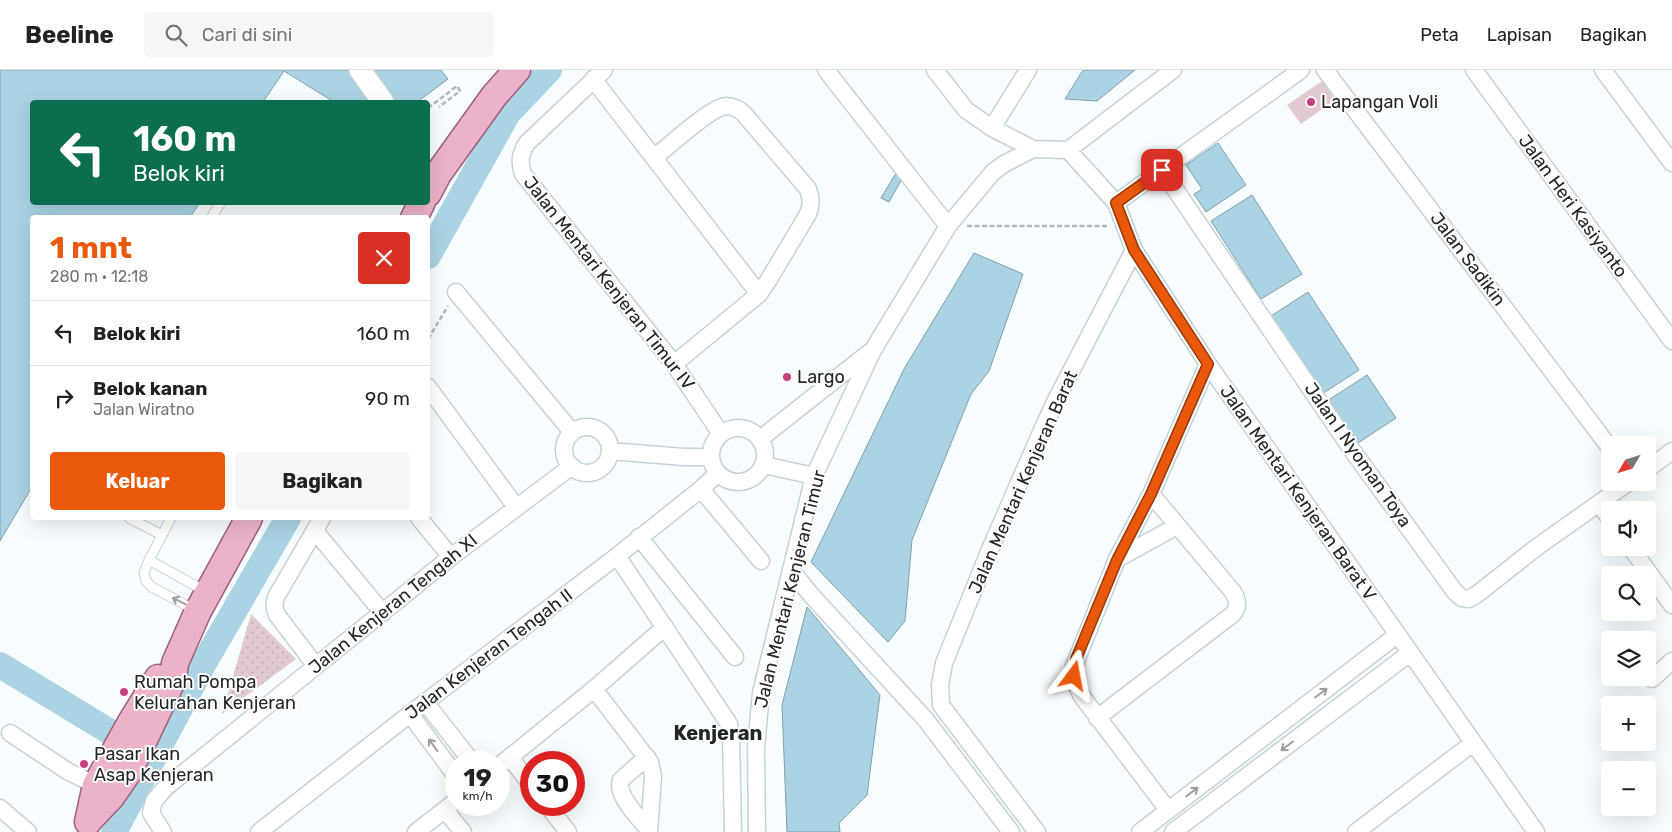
<!DOCTYPE html>
<html lang="id">
<head>
<meta charset="utf-8">
<style>
	:root { --surface:#fff; --page:#f6f6f6; --text:#222; --muted:#767676; --line:#e0e0e0; --accent:#ea580c }
	body { margin:0; font-family:Rubik,sans-serif; background:var(--page); color:var(--text); height:100vh; display:flex; flex-direction:column; font-size:19px; white-space:nowrap }
	* { box-sizing:border-box; margin:0 }
	p { font-size:16px; color:var(--muted) }
	.icon { flex:none; width:28px; height:28px; fill:none; stroke:currentColor; stroke-width:2; stroke-linecap:round; stroke-linejoin:round }
	.map { position:relative; flex:1; overflow:hidden }
	.sheet { position:absolute; left:30px; top:145px; width:400px; height:305px; display:flex; flex-direction:column; background:var(--surface); border-radius:5px; box-shadow:0 5px 20px #0002 }
	.sheet>* { flex:none }
	.hud { position:absolute; left:30px; top:30px; width:400px; height:105px; border-radius:5px; box-shadow:0 5px 20px #0002; background:#0b6e4f; color:#fff; overflow:hidden }
	.needle { width:32px; rotate:232deg }
	.buttons { position:absolute; left:1601px; top:366px; display:grid; gap:10px }
	.buttons a { display:grid; place-items:center; width:55px; height:55px; border-radius:5px; background:var(--surface); box-shadow:0 5px 20px #0002; font-size:25px }
	.speed { position:absolute; left:445px; top:681px; display:flex; gap:10px; font-size:25px; font-weight:700; text-align:center }
	.speed>* { display:grid; place-content:center; width:65px; height:65px; border-radius:50%; background:var(--surface); box-shadow:0 5px 20px #0002; line-height:1 }
	.speed small { font-size:12px; font-weight:400 }
	.speed .limit { border:8px solid #d22; background:#fff; color:#111 }
	.pin { position:absolute; display:grid; place-items:center; width:42px; height:42px; color:#fff; margin:-21px; border-radius:10px; box-shadow:0 2px 8px #0006 }
	.me { position:absolute; width:55px; margin:-28px; rotate:13deg; stroke-linejoin:round; filter:drop-shadow(0 0 4px #0008) }
	.turn { display:flex; align-items:center; gap:18px; height:105px; padding:0 20px; font-size:22px }
	.turn .icon { width:65px; height:65px; stroke-width:2.5 }
	.turn b { display:block; font-size:35px; line-height:42px }
	.round { display:grid; place-items:center; flex:none; width:52px; height:52px; border-radius:5px; background:var(--page) }
	.summary { display:flex; align-items:center; justify-content:space-between; height:85px; padding:0 20px }
	h1 { font-size:30px; font-weight:700; line-height:38px; color:var(--accent) }
	.action { display:flex; gap:10px; margin-top:auto; padding:10px 20px }
	.action a { flex:1; height:58px; border-radius:5px; background:var(--accent); color:#fff; font-size:20px; font-weight:700; line-height:58px; text-align:center }
	.action a+a { background:var(--page); color:var(--text) }
	ul { padding:0; list-style:none }
	li { display:flex; align-items:center; gap:15px; height:65px; padding:0 20px; border-top:1px solid var(--line) }
	li div { flex:1 }
	li b { display:block; font-size:19px }
	li em { font-style:normal }
	header { display:flex; align-items:center; gap:30px; box-sizing:border-box; height:70px; padding:0 25px; background:var(--surface); border-bottom:1px solid var(--line) }
	header strong { font-size:24px }
	nav { display:flex; gap:28px; margin-inline-start:auto; font-size:18px }
	.search { width:350px; height:45px; background:var(--page); display:flex; align-items:center; gap:12px; box-sizing:border-box; padding:0 18px; border-radius:5px; color:var(--muted); font-size:19px }
	.map>svg:first-child { display:block }
</style>
</head>
<body>
<header>
<strong>Beeline</strong>
<div class="search"><svg class="icon" aria-label="search" viewBox="0 0 24 24"><circle cx="10" cy="10" r="6"/><path d="M15 15l6 6"/></svg>Cari di sini</div>
<nav><a>Peta</a><a>Lapisan</a><a>Bagikan</a></nav>
</header>
<div class="map">
<svg width="1672" height="762" viewBox="0 0 1672 762">
	<defs>
		<pattern id="green-dots" width="8" height="8" patternUnits="userSpaceOnUse" patternTransform="scale(1.25)"><rect width="8" height="8" fill="#e2c8d1"/><path d="M2 2h.1M6 6h.1" fill="none" stroke="#c2acb3" stroke-width="1.8" stroke-linecap="round"/></pattern>
	</defs>
	<rect width="100%" height="100%" fill="#f7fdff"/>
	<path fill="url(#green-dots)" d="M251,544L296,589L222,644Z"/>
	<path fill="#e2c8d1" d="M1322,11L1335,30L1301,54L1287,35Z"/>
	<path fill="#aad3e3" stroke="#819fab" d="M0,0H441L448,9L417,32H334L284,1L263,32H32V132L200,133L190,147L32,148V417L0,471Z
		M1083,0H1135L1097,31L1065,29Z
		M1218,73L1246,115L1206,142L1194,124L1202,119L1186,95Z
		M896,103L903,107L889,132L881,128Z
		M1252,125L1302,204L1261,229L1211,151Z
		M974,183L1023,204L989,301L971,324L912,470L905,551L888,572L811,492L904,299Z
		M1308,222L1359,300L1322,324L1271,246Z
		M1367,305L1396,348L1352,377L1324,333Z
		M807,537L880,625L867,725L839,753L840,762H787L782,635Z"/>
	<g fill="none" stroke-linecap="round" stroke-linejoin="round">
		<path stroke="#aad3e3" stroke-width="26" d="M428,186L508,43L549,0
			M0,595L140,680
			M114,762L204,593L288,448"/>
		<g stroke="#c4d2d7" stroke-width="11">
			<path id="service" d="M211,148L221,132
				M129,448L162,465
				M171,448L149,490L144,503L146,511L152,517L195,540
				M149,490L205,521"/>
		</g>
		<g stroke="#c4d2d7" stroke-width="19">
			<path id="minor" d="M604,0L527,73C520,84 519,92 523,104L674,294L721,364
				M826,0L948,156
				M935,0L966,40L992,58L1033,79
				M1325,0L1610,378
				M1474,0L1672,271
				M1603,0L1672,93
				M593,9L759,224
				M992,58L1028,0
				M1068,80L1116,133L1134,180L1208,294L1536,762
				M1068,80L1173,0
				M655,87C669,76 711,37 726,36C734,36 739,39 744,44L808,119C811,128 812,134 808,144L768,211L759,224L674,294
				M1162,100L1352,380L1455,522L1462,528L1469,529L1476,525L1537,477L1629,412
				M1116,133L1301,0
				M456,222L572,362
				M428,317L516,437
				M564 380a23 23 0 1 1 46 0a23 23 0 1 1-46 0Z
				M711 385a27 27 0 1 1 54 0a27 27 0 1 1-54 0Z
				M760,369L870,282
				M610,381L684,387H711
				M764,395L814,406
				M1648,399L1672,381
				M701,419L761,491
				M1599,433L1610,449
				M419,448L451,487
				M315,461L383,543
				M639,467L735,587
				M1631,478L1672,535
				M617,486L729,654L731,666L733,762
				M1117,489L1177,456
				M791,500L812,526L926,650L1011,762
				M316,596L277,545C274,538 274,534 276,527L322,448
				M1652,609L1672,591
				M594,619L650,692L653,706L649,762
				M425,632L472,692
				M410,644L456,706
				M1097,648L1233,544C1239,536 1238,531 1233,522L1151,424
				M10,663L69,702L96,715
				M510,687L531,715
				M647,687L621,710C615,725 640,749 649,760
				M499,696L594,619L665,557
				M547,735L568,762
				M0,738L28,762
				M445,740L463,762
				M1168,740L1081,625L1073,606L1074,596L1117,489L1151,424L1208,294
				M163,762L151,743L154,731L165,718L451,487L572,396
				M259,762L410,644L617,486L701,419L718,403
				M416,762L456,731
				M757,762L756,677L761,623L814,406L873,280L948,156L993,102L1004,94L1033,79L1068,80
				M1037,762L941,635L940,615L944,593L991,477L1039,367L1055,332L1134,180
				M1140,762L1397,565
				M1173,762L1410,583
				M1356,762L1473,673"/>
		</g>
		<g stroke="#c4d2d7" stroke-width="24">
			<path id="tertiary" d="M360,0L383,32"/>
		</g>
		<g stroke="#9c607b" stroke-width="29">
			<path id="primary" d="M428,123L438,104L494,26L517,0
				M414,148L422,132
				M89,750L111,727L129,701L173,609L175,593L198,541L249,448
				M88,752L96,715L131,652L158,608"/>
		</g>
		<path stroke="#b3b9bb" stroke-width="2.5" stroke-dasharray="5 2.5" stroke-linecap="butt" d="M428,38L457,16L460,21L439,37
			M967,156H1109
			M428,269L448,236"/>
		<use href="#service" stroke="#fff" stroke-width="9"/>
		<use href="#minor" stroke="#fff" stroke-width="16"/>
		<use href="#tertiary" stroke="#fff" stroke-width="21"/>
		<use href="#primary" stroke="#ebb2ca" stroke-width="26"/>
	</g>
	<defs><path id="oneway-shaft" d="M-6 0H5M1.5-3L5.5 0L1.5 3" fill="none" stroke-width="1.6" stroke-linecap="round" stroke-linejoin="round" transform="scale(1.25)"/></defs>
	<g stroke="#9b9d9e">
		<use href="#oneway-shaft" transform="translate(179 531) rotate(-153)"/>
		<use href="#oneway-shaft" transform="translate(1321 623) rotate(-37)"/>
		<use href="#oneway-shaft" transform="translate(433 675) rotate(-126)"/>
		<use href="#oneway-shaft" transform="translate(1287 676) rotate(143)"/>
		<use href="#oneway-shaft" transform="translate(1192 722) rotate(-37)"/>
	</g>
	<g fill="none" stroke-linecap="round" stroke-linejoin="round">
		<g stroke="#983908" stroke-width="12">
			<path id="route" d="M1074,606L1076,589L1117,490L1151,424L1208,294L1134,180L1116,133L1162,100"/>
		</g>
		<use href="#route" stroke="#ea580c" stroke-width="9"/>
	</g>
	<g fill="#c64081" stroke="#fff" stroke-width="2">
		<circle cx="1311" cy="32" r="5"/>
		<circle cx="787" cy="307" r="5"/>
		<circle cx="124" cy="622" r="5"/>
		<circle cx="84" cy="694" r="5"/>
	</g>
	<g text-anchor="middle" dominant-baseline="central" stroke-width="4" stroke-linejoin="round" paint-order="stroke">
		<g font-size="18" fill="#212628" stroke="#fff" text-anchor="start">
			<text x="1321" y="32">Lapangan Voli</text>
			<text x="797" y="307">Largo</text>
			<text x="134" y="612">Rumah Pompa<tspan x="134" dy="21">Kelurahan Kenjeran</tspan></text>
			<text x="94" y="684">Pasar Ikan<tspan x="94" dy="21">Asap Kenjeran</tspan></text>
		</g>
		<g font-size="18" fill="#212628" stroke="#fff">
			<text transform="translate(1573 136) rotate(54)">Jalan Heri Kasiyanto</text>
			<text transform="translate(1468 189) rotate(53)">Jalan Sadikin</text>
			<text transform="translate(609 213) rotate(52)">Jalan Mentari Kenjeran Timur IV</text>
			<text transform="translate(1358 385) rotate(55)">Jalan I Nyoman Toya</text>
			<text transform="translate(1023 412) rotate(-66)">Jalan Mentari Kenjeran Barat</text>
			<text transform="translate(1298 423) rotate(55)">Jalan Mentari Kenjeran Barat V</text>
			<text transform="translate(790 519) rotate(-76)">Jalan Mentari Kenjeran Timur</text>
			<text transform="translate(393 534) rotate(-39)">Jalan Kenjeran Tengah XI</text>
			<text transform="translate(489 584) rotate(-37)">Jalan Kenjeran Tengah II</text>
		</g>
		<g font-size="20" font-weight="bold" fill="#212628" stroke="#fff">
			<text x="718" y="663">Kenjeran</text>
		</g>
	</g>
</svg>
<div class="buttons">
<a><svg class="needle" viewBox="-14 -14 28 28"><path d="M0-13l5 13h-10z" fill="#e53935"/><path d="M0 13l5-13h-10z" fill="#767676"/></svg></a>
<a><svg class="icon" aria-label="sound" viewBox="0 0 24 24"><path d="M4 9h4l5-4v14l-5-4H4zM17 9q2 3 0 6"/></svg></a>
<a><svg class="icon" aria-label="search" viewBox="0 0 24 24"><circle cx="10" cy="10" r="6"/><path d="M15 15l6 6"/></svg></a>
<a><svg class="icon" aria-label="layers" viewBox="0 0 24 24"><path d="M12 4l9 5-9 5-9-5zM3 14l9 5 9-5"/></svg></a>
<a>+</a>
<a>−</a>
</div>
<div class="speed"><div>19<small>km/h</small></div><div class="limit">30</div></div>
<div class="pin" style="left:1162px;top:100px;background:#d93025"><svg class="icon" aria-label="arrive" viewBox="0 0 24 24"><path d="M6 21V4h12l-3 4 3 4H6"/></svg></div>
<svg class="me" style="left:1074px;top:606px" viewBox="-20 -20 40 40"><path d="M0-17L14 15 0 8-14 15z" fill="#ea580c" stroke="#fff" stroke-width="4"/></svg>
<div class="hud">
<div class="turn"><svg class="icon" aria-label="left" viewBox="0 0 24 24"><path d="M17 20v-9H6M10 6l-5 5 5 5"/></svg><div><b>160 m</b>Belok kiri</div></div>
</div>
<section class="sheet">
<div class="summary"><div><h1>1 mnt</h1><p>280 m · 12:18</p></div><a class="round" style="background:#d93025;color:#fff"><svg class="icon" aria-label="close" viewBox="0 0 24 24"><path d="M6 6l12 12M18 6L6 18"/></svg></a></div>
<ul>
<li><svg class="icon" aria-label="left" viewBox="0 0 24 24"><path d="M17 20v-9H6M10 6l-5 5 5 5"/></svg><div><b>Belok kiri</b></div><em>160 m</em></li>
<li><svg class="icon" aria-label="right" viewBox="0 0 24 24"><path d="M7 20v-9h11M14 6l5 5-5 5"/></svg><div><b>Belok kanan</b><p>Jalan Wiratno</p></div><em>90 m</em></li>
</ul>
<div class="action"><a>Keluar</a><a>Bagikan</a></div>
</section>
</div>
</body>
</html>
